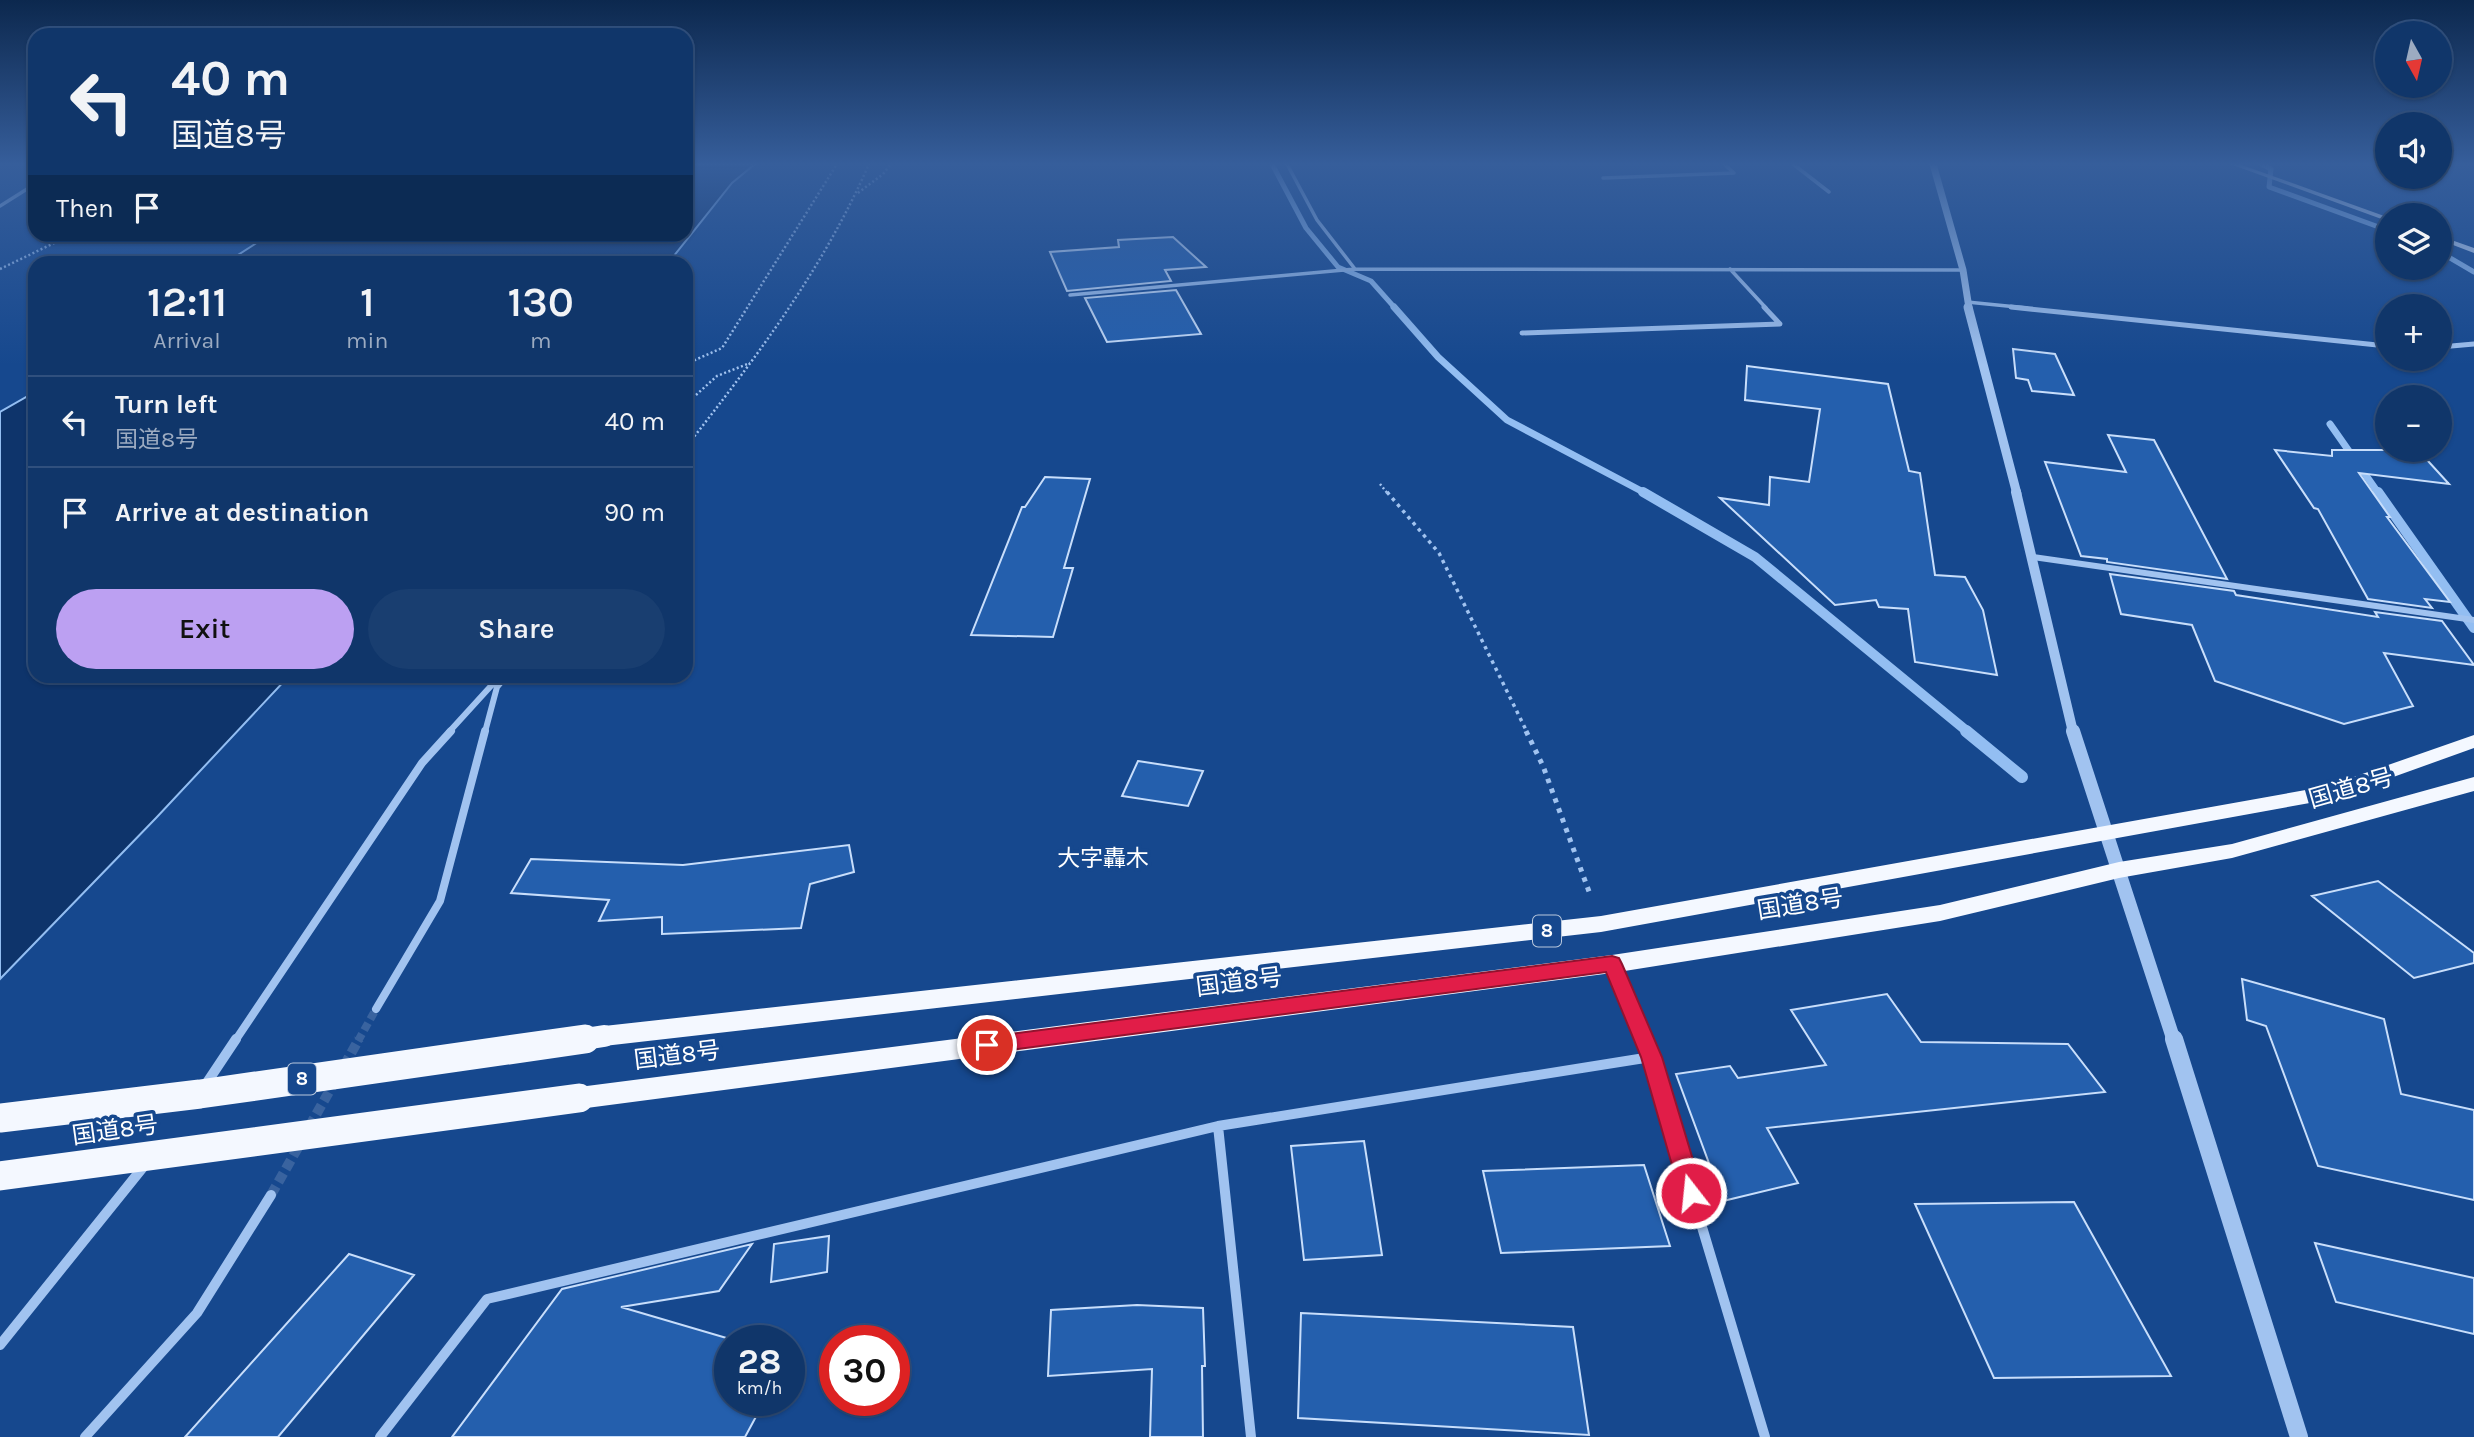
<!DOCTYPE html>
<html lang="en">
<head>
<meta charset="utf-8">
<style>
	:root { --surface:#10366a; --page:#193e70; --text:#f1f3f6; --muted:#9cabc1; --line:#30507e; --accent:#bca0f2 }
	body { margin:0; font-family:Karla,"Noto Sans JP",sans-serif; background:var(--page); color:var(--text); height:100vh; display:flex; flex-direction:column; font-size:26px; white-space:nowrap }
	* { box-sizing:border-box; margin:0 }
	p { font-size:23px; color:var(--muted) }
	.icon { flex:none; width:38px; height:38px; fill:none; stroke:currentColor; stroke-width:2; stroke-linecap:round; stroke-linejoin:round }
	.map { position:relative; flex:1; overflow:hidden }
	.drawer { position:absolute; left:28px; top:256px; width:665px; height:427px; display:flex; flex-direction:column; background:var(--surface); border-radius:21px; box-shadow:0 2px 5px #0004,0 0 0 2px var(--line) }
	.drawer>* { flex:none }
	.guide { position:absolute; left:28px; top:28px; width:665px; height:214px; border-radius:21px; box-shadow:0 2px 5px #0004,0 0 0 2px var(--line); background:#10366a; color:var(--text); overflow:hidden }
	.needle { width:46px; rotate:172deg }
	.fabs { position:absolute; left:2375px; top:21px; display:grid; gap:14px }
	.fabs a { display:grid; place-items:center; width:77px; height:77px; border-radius:50%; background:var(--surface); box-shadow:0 2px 5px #0004,0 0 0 2px var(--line); font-size:35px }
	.speed { position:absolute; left:714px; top:1325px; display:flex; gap:14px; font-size:35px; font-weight:700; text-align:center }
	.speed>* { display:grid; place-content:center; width:91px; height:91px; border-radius:50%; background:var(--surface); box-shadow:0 2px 5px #0004,0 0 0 2px var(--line); line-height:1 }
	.speed small { font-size:18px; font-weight:400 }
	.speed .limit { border:10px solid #d22; background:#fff; color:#111 }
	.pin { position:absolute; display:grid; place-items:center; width:60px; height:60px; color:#fff; margin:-30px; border:4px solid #fff; border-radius:50%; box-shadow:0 2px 7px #0007 }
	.me { position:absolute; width:77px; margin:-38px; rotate:344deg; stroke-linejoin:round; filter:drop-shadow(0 0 5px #0008) }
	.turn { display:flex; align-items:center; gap:24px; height:147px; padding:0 28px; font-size:32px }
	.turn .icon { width:91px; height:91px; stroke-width:2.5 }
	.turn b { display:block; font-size:49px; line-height:60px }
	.then { display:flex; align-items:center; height:66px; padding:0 28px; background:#0003; gap:14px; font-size:26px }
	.eta { display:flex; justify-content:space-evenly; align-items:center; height:119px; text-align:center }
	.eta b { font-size:42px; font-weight:600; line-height:49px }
	.button { display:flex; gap:14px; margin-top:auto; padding:14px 28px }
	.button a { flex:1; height:80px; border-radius:42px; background:var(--accent); color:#111; font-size:28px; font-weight:600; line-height:80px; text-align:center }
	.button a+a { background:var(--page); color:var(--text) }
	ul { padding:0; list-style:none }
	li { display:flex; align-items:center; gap:21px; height:91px; padding:0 28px; border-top:2px solid var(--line) }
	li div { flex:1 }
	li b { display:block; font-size:26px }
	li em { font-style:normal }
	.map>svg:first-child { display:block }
</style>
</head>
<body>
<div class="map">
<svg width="2474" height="1437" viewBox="0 0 2474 1437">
	<rect width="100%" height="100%" fill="#16488e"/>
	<path fill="#0e346b" stroke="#93bef2" stroke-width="2" d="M686,164H755L732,183L669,262H227L269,235L686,234Z
		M35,392V676H289L156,818L0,979V412Z"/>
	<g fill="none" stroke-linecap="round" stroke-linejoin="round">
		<path stroke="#93bef2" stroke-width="5" d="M1272,164L1306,228L1338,267L1371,281L1395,308
			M2261,164L2271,169L2269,187L2387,230
			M2440,252L2474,272"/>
		<path stroke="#93bef2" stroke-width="7" d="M1394,307L1438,357L1507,420L1647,494
			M2330,424L2379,494"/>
		<path stroke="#93bef2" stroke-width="10" d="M1643,492L1755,557L1968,732
			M2378,492L2474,628"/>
		<path stroke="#93bef2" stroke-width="12" d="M1966,731L2022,777"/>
	</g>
	<path fill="#245fad" stroke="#c8defb" stroke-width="2" d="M1173,237L1206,267L1165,270L1171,281L1067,291L1050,252L1119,247L1118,240Z
		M1176,290L1201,334L1107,342L1085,298Z
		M2013,349L2055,354L2074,395L2032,391L2028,380L2016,378Z
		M1747,366L1888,384L1909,471L1920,473L1935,575L1965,577L1983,610L1997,675L1915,662L1908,609L1879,607L1876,600L1835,605L1720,498L1769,505L1770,477L1809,482L1820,409L1745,400Z
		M2108,435L2154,440L2227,579L2107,562V559L2081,556L2045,462L2126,472Z
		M2275,450L2332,456V450H2418L2449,484L2359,473L2390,517H2387L2450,602L2425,599L2432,608L2368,599L2318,509L2314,508Z
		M1045,477L1090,479L1064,568H1073L1053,637L971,635L1022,507H1025Z
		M2110,574L2234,591L2236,595L2378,617L2375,612L2442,621L2474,665L2384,653L2413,706L2344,724L2215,681L2192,625L2121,614Z
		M1138,761L1203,771L1188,806L1122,796Z
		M849,845L854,872L810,884L801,928L662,934V917L599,921L609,900L511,893L531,859L683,865Z
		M2378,881L2474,953V963L2414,978L2312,896Z
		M2242,979L2384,1019L2401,1094L2474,1110V1200L2318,1166L2266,1026L2247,1020Z
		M1887,994L1921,1042L2068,1044L2105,1092L1767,1128L1798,1183L1723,1201L1676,1074L1730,1066L1738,1078L1826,1065L1791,1010Z
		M1364,1141L1382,1255L1304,1260L1291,1146Z
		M1644,1165L1670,1246L1501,1253L1483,1171Z
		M2074,1202L2171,1376L1994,1378L1915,1204Z
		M829,1236L827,1272L771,1282L774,1244Z
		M2315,1243L2474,1278V1334L2336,1302Z
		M752,1244L719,1291L621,1307L730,1339V1400H765L745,1437H452L562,1289Z
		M349,1254L414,1275L278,1437H185Z
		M1137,1305L1203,1308L1205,1366H1202L1203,1437H1150L1152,1369L1048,1376L1051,1310Z
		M1301,1313L1573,1327L1589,1435L1298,1418Z"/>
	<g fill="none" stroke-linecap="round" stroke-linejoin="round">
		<path stroke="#39639f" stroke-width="8" stroke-dasharray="8 4.5" stroke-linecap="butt" d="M358,1041L376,1009"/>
		<path stroke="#39639f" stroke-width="10" stroke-dasharray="10 5" stroke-linecap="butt" d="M344,1066L359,1039
			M309,1127L334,1083
			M271,1195L300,1144"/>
		<path stroke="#a1c3f0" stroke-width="2.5" stroke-dasharray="2 2.5" stroke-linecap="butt" d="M858,193L883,174L891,164
			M0,269L73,234
			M686,364L722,348L837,164
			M686,404L717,376L750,363
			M686,447C756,358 823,269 869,164
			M1380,484L1388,494"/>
		<path stroke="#a1c3f0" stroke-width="3.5" stroke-dasharray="3.5 4.5" stroke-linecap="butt" d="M1387,492L1439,553L1527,732"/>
		<path stroke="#a1c3f0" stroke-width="5" stroke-dasharray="4.5 6" stroke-linecap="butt" d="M1526,731L1543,766L1591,897"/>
		<path stroke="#a1c3f0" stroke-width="3.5" d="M1287,164L1317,220L1355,269
			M1793,164L1829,192
			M1603,178L1734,173L1724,164
			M0,206L35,184
			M1730,269L1766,308
			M1070,295L1355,269L1963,270
			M1967,302L2027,308"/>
		<path stroke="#a1c3f0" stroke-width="5" d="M2011,307L2387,346
			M1522,333L1780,324L1764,307
			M2440,347L2474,344"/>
		<path stroke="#a1c3f0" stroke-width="6" d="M2033,557L2474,620
			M449,732L500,676
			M485,732L497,687L506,676"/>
		<path stroke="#a1c3f0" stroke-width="8" d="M1612,964L1644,1041
			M376,1009L440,901L485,731
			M235,1041L422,763L451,731"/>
		<path stroke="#a1c3f0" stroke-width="10" d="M1651,1057L1765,1437
			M206,1084L236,1039
			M0,1345L144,1166
			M85,1437L197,1313L271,1195
			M380,1437L487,1299L1218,1126
			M1251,1437L1218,1126L1651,1057L1643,1039"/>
		<path stroke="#a1c3f0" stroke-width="7" d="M1933,164L1963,270L1969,308"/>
		<path stroke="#a1c3f0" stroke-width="9" d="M1968,307L2017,494"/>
		<path stroke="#a1c3f0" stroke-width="10" d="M2016,492L2073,732"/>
		<path stroke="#a1c3f0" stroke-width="14" d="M2073,731L2174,1041"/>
		<path stroke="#a1c3f0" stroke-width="18" d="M2174,1039L2299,1437"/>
		<path fill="#cfe1fb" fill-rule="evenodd" d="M2230,164H2239L2387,217V221Z
			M2440,236L2474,248V253L2440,240Z"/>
		<path fill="#f4f8ff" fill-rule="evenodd" d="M2474,735V748L2332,799L1601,932L604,1046L595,1043L591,1036L595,1029L604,1026L1601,916L2328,786Z
			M2474,777V791L2232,858L2119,878L1940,921L1612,973L579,1109L570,1106L566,1098L570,1090L579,1087L1612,955L1940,905L2119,862L2232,844Z"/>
		<path stroke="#f4f8ff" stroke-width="22" d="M572,1041L604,1036"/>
		<path stroke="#f4f8ff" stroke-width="29" d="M0,1118L200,1094L585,1039
			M0,1176L579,1098"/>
	</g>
	<linearGradient id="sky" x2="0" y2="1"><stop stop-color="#0c284e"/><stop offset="0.45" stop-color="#365e9b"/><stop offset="1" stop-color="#365e9b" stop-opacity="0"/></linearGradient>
	<rect width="2474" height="365" fill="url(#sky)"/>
	<path fill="#e11d48" stroke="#92132f" stroke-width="2" d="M1612,956L1619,958L1622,964L1662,1057L1703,1193L1700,1200L1691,1203L1683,1200L1680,1193L1641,1057L1606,972L987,1053L980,1051L977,1045L980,1039L987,1037Z"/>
	<g text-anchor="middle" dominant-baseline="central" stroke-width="7" stroke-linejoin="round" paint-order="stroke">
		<g fill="#16488e" stroke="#b9c8dd" stroke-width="2">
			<rect x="1533" y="915.5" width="28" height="31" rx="5"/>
			<rect x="288" y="1063.5" width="28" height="31" rx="5"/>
		</g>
		<g font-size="19" font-weight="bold" fill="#fff">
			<text x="1547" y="931">8</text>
			<text x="302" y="1079">8</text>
		</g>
		<g font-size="23" fill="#fff" stroke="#16488e">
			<text x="1103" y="858">大字轟木</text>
		</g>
		<g font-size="24" fill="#fff" stroke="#16488e">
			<text transform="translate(2351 788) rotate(-16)">国道8号</text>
			<text transform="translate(1800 904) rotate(-9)">国道8号</text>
			<text transform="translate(1239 982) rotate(-7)">国道8号</text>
			<text transform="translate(677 1055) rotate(-7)">国道8号</text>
			<text transform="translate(115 1130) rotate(-8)">国道8号</text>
		</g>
	</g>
</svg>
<div class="fabs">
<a><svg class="needle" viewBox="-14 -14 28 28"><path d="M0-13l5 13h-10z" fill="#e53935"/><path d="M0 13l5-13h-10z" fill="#9cabc1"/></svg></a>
<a><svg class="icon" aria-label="sound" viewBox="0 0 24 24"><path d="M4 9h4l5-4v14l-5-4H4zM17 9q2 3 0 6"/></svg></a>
<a><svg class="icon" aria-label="layers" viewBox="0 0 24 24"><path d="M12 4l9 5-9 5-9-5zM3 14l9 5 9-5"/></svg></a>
<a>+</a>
<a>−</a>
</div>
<div class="speed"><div>28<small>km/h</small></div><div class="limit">30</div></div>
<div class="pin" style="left:987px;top:1045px;background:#d93025"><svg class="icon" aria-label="arrive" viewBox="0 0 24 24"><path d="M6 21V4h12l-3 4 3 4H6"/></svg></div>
<svg class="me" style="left:1691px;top:1193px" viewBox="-20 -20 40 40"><circle r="17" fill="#e11d48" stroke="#fff" stroke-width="3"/><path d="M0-11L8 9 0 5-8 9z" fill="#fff"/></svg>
<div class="guide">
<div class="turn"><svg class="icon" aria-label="left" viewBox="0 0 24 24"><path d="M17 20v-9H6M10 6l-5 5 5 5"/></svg><div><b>40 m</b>国道8号</div></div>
<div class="then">Then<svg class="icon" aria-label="arrive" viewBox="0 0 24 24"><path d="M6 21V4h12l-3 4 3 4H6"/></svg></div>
</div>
<section class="drawer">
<div class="eta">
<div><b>12:11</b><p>Arrival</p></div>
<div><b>1</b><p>min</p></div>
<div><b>130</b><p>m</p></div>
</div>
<ul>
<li><svg class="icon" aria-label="left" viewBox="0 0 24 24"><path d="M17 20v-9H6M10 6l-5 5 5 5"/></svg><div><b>Turn left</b><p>国道8号</p></div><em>40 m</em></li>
<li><svg class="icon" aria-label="arrive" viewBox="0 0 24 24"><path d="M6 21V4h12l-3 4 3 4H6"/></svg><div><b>Arrive at destination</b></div><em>90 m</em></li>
</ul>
<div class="button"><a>Exit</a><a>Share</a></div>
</section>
</div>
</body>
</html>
